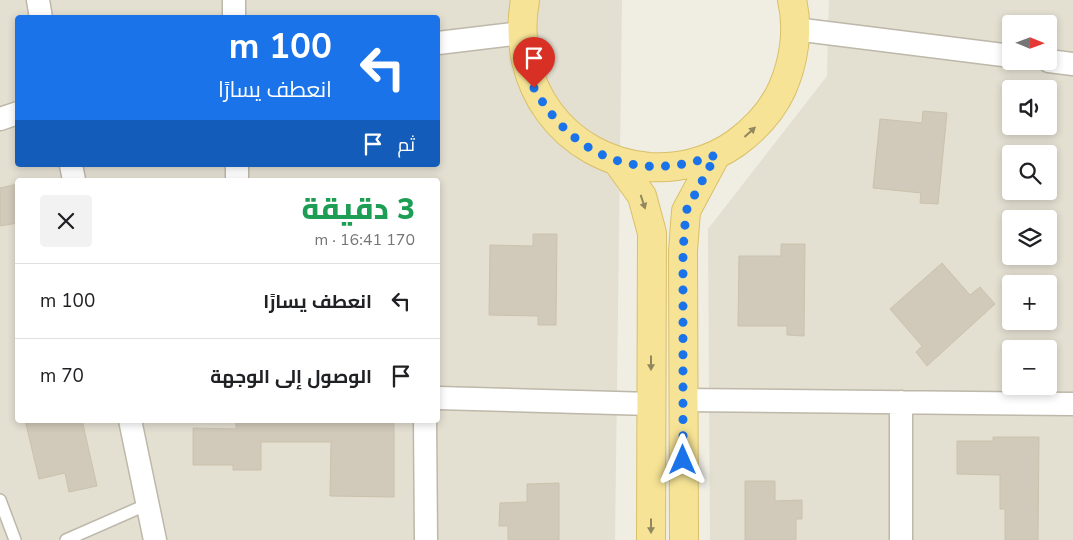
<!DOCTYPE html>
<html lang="ar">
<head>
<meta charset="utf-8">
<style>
	:root { --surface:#fff; --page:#f2f2f2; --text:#202124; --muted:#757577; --line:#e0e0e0 }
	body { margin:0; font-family:"Nunito Sans",Cairo,sans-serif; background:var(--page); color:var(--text); direction:rtl; height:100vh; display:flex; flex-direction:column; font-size:19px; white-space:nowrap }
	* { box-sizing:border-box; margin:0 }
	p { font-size:16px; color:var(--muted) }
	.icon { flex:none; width:28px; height:28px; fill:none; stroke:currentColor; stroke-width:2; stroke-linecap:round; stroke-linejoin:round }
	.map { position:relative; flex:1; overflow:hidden; direction:ltr }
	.details { position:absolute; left:15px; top:178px; width:425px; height:245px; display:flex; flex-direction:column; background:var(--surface); border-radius:5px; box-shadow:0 2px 8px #0003; direction:rtl }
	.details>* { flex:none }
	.banner { position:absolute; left:15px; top:15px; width:425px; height:152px; border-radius:5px; box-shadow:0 2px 8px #0003; direction:rtl; background:#1a73e8; color:#fff; overflow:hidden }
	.needle { width:32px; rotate:91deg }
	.tools { position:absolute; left:1002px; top:15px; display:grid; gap:10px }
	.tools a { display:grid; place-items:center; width:55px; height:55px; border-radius:5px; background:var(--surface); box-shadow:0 2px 8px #0003; font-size:25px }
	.pin { position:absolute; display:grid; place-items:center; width:42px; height:42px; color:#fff; margin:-51px -21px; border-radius:50% 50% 50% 0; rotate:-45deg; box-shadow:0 0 5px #0007 }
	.pin .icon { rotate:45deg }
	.me { position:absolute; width:55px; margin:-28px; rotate:0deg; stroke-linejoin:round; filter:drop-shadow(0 0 4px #0008) }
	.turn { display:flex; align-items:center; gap:18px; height:105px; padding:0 25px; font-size:22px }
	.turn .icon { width:65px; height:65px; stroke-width:2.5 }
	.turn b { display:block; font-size:35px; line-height:42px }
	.then { display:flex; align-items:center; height:48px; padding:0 25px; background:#0003; gap:10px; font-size:19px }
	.round { display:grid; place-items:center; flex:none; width:52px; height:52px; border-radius:5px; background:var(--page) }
	.overview { display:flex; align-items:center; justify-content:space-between; height:85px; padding:0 25px }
	h1 { font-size:30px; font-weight:800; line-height:38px; color:#1e9e55 }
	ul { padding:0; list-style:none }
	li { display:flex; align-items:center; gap:15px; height:75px; padding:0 25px; border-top:1px solid var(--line) }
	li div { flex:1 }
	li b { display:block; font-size:19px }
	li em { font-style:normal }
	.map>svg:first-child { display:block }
</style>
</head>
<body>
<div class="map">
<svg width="1073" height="540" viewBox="0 0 1073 540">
	<rect width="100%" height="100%" fill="#f0ede3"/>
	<path fill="#e3dfd1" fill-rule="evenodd" d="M0,0H622L615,540H0ZM18,18H438V165H18ZM18,180H438V420H18Z
		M829,0H1073V540H710L708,229L827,76ZM1011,24H1049V61H1011ZM1011,89H1049V126H1011ZM1011,154H1049V191H1011ZM1011,219H1049V256H1011ZM1011,284H1049V321H1011ZM1011,349H1049V386H1011Z"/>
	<path fill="#d1c9b9" stroke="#cbc2ad" d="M923,111L947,113L938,204L920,203L921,193L873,188L880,119L922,123Z
		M18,184V223L0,226V188Z
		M533,234H557L556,325H538V316L489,315L490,245L533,246Z
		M781,244H805L804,336L787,335V326H738L739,256H781Z
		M942,263L970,295L980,287L995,304L927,366L916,352L922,346L890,309Z
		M25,420H82L97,486L69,492L65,473L39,479Z
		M236,420H394V497L330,496L331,442H261V470H233V465H193V428L236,429Z
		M993,437H1039L1038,540H1005V509H1000V475L957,474V441H993Z
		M745,481H775V501L802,500V519H796V540H745Z
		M559,483V540H508V526H499L500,503L527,502V484Z"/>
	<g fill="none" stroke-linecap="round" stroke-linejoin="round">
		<g stroke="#bdb8a9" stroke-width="14">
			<path id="service" d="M0,500L15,540
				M66,540L148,504"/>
		</g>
		<g stroke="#bdb8a9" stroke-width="25">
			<path id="minor" d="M38,0L41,18
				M234,0V18
				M795,29L1011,56
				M438,43L522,33
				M1049,61L1073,64
				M0,119L18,113
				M71,165L74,180
				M237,165V180
				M438,398L651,404
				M683,400L1073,404
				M130,420L155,540
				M425,420L426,540
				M901,540V402"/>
		</g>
		<g stroke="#d9c068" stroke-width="30">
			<path id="primary" d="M525,0C510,84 563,159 649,167C679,169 711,161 736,143C755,129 772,111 782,89C794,62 799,29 792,0
				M617,161L642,196L652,233L651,540
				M684,540L683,251L686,211L716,155"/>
		</g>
		<use href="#service" stroke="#fff" stroke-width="11"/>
		<use href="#minor" stroke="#fff" stroke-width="22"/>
		<use href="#primary" stroke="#f6e396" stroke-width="28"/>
	</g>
	<defs><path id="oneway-solid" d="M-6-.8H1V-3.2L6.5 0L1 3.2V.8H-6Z" transform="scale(1.25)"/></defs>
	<g fill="#928860">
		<use href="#oneway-solid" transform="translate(750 132) rotate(-42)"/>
		<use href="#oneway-solid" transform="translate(643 202) rotate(72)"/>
		<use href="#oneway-solid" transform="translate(651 363) rotate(90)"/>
		<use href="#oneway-solid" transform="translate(651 526) rotate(90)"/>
	</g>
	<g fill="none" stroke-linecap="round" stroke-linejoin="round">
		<path stroke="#1a73e8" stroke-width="9" stroke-dasharray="0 16.2" d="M534,88C574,159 640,183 716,155L686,211L683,251V460"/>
	</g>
</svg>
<div class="tools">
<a><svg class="needle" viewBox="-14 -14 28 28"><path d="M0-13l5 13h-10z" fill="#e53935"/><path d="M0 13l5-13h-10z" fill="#757577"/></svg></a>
<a><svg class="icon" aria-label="sound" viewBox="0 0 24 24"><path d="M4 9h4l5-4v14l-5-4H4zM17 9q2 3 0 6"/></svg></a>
<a><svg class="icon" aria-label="search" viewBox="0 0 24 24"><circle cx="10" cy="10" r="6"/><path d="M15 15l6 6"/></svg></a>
<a><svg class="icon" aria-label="layers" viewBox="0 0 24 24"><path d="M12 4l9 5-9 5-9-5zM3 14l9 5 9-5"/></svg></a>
<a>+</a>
<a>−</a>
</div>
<div class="pin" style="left:534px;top:88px;background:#d93025"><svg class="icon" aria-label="arrive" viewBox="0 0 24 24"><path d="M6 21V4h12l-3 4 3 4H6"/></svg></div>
<svg class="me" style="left:683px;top:460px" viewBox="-20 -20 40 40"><path d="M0-17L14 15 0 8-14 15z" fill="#1a73e8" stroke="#fff" stroke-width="4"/></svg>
<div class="banner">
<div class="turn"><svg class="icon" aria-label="left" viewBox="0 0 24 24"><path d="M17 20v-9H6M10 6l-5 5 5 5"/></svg><div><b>100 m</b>انعطف يسارًا</div></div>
<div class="then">ثم<svg class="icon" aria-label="arrive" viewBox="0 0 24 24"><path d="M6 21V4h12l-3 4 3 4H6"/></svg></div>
</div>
<section class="details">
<div class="overview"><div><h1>3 دقيقة</h1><p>170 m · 16:41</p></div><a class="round"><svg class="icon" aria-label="close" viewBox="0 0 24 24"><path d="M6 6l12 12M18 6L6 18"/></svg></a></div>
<ul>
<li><svg class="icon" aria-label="left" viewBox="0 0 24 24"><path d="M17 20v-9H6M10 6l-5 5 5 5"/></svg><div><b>انعطف يسارًا</b></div><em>100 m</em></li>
<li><svg class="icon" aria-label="arrive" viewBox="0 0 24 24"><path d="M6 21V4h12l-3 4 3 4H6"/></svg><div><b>الوصول إلى الوجهة</b></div><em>70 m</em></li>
</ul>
</section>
</div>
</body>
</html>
